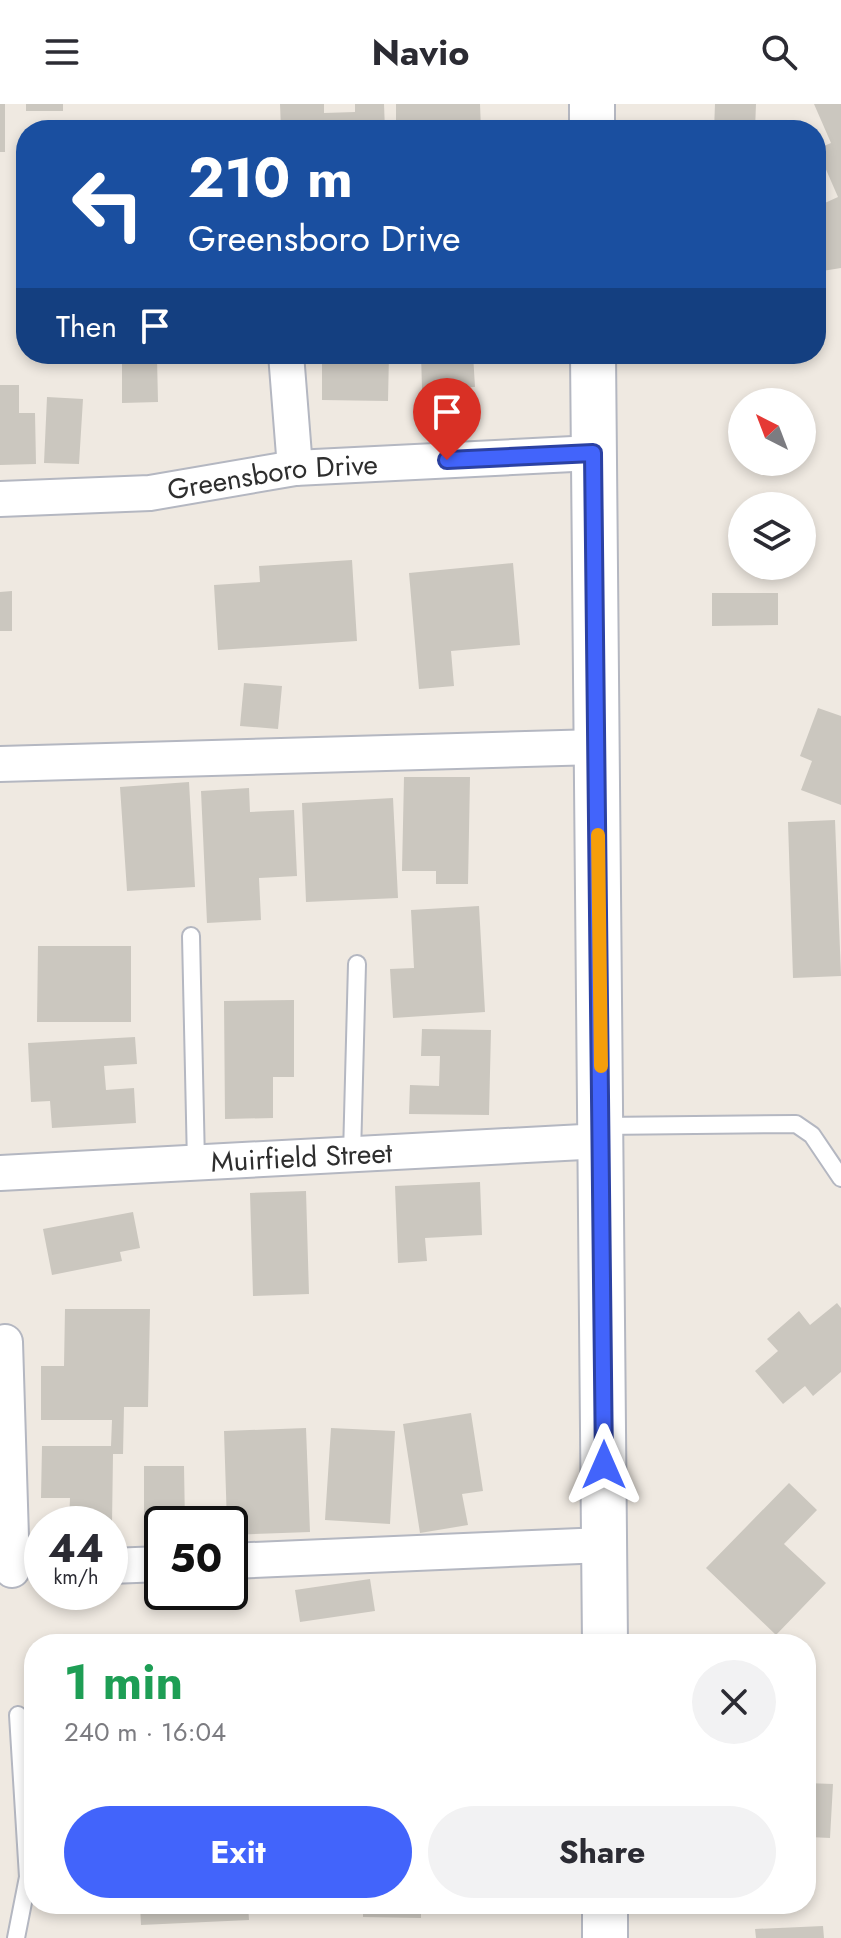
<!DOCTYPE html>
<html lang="en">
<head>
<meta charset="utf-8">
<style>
	:root { --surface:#fff; --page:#f2f2f3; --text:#2b2b33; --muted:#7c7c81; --accent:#4264fb }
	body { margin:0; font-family:Jost,sans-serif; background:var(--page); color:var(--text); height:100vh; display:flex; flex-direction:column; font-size:30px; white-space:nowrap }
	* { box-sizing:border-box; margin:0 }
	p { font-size:26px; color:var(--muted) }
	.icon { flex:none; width:44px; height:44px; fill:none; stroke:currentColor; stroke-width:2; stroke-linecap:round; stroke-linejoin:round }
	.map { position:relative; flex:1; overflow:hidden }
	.side { position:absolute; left:24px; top:1530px; width:792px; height:280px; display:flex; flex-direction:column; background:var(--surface); border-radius:32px; box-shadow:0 4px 12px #0003 }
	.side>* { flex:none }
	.guide { position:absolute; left:16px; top:16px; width:810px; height:244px; border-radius:32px; box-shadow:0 4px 12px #0003; background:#1a4fa0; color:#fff; overflow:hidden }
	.needle { width:52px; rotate:318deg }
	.buttons { position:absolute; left:728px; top:284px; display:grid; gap:16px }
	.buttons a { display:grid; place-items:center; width:88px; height:88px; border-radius:50%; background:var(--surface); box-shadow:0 4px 12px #0003; font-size:40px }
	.speed { position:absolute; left:24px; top:1402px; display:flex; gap:16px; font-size:40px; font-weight:700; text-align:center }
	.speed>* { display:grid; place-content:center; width:104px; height:104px; border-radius:50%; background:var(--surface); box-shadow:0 4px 12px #0003; line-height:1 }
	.speed small { font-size:20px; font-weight:400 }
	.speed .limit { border:4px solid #111; border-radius:12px; background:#fff; color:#111 }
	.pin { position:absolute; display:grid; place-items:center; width:68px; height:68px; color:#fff; margin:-82px -34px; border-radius:50% 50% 50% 0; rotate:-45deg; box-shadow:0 0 8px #0007 }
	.pin .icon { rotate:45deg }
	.me { position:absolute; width:88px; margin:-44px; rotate:0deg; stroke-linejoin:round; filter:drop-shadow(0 0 6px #0008) }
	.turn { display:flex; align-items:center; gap:28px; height:168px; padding:0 40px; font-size:36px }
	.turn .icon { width:104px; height:104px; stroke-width:2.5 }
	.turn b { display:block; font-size:56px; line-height:68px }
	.then { display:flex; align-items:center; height:76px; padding:0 40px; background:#0003; gap:16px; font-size:30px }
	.round { display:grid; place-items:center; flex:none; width:84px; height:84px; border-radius:42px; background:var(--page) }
	.summary { display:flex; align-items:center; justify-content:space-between; height:136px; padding:0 40px }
	h1 { font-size:48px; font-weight:700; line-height:60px; color:#1e9e55 }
	.primary-button { display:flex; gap:16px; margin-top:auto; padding:16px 40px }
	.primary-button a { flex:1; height:92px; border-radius:48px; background:var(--accent); color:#fff; font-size:32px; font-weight:700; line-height:92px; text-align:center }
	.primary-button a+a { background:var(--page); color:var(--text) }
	header { display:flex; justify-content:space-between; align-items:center; height:104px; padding:0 40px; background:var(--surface); font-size:36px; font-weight:700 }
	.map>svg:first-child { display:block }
</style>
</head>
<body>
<header><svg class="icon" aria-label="menu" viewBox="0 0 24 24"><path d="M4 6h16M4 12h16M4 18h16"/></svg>Navio<svg class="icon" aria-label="search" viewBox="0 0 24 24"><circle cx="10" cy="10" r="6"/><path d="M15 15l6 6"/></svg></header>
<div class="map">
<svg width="841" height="1834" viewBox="0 0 841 1834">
	<rect width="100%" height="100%" fill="#efe9e1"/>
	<path fill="#cbc7bf" d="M0,0H5V48H0Z
		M26,0H63V7H26Z
		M280,0H324V9L355,8V0H384L385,26H281Z
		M396,0H480L481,26H396Z
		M715,0H756L755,26H714Z
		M814,0H841V164L816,168V103L838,93L817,45L831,39Z
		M322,250H389L388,297L322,296Z
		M421,250H473L475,283L422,285Z
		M122,254H157L158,298L122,299Z
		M0,281H19V309H35L36,360L0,361Z
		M47,293L83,295L79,360L44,359Z
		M352,456L357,537L218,546L214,481L260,478L259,462Z
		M513,459L520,541L451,547L454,582L419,585L409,469Z
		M12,487V527H0V488Z
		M712,489H778V521L712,522Z
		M244,579L282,582L278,625L240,622Z
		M818,604L841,612V701L801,686L812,657L800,652Z
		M404,673H470L468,780H436V767H402Z
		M189,678L195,783L127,787L120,683Z
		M249,684L250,708L294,706L297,772L259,774L261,816L207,819L201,687Z
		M393,694L398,794L306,798L302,699Z
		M835,716L841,872L793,874L788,718Z
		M479,802L485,908L393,914L390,865L414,864L411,806Z
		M38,842H131V918H37Z
		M294,896V973H273V1014L225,1015L224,897Z
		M422,925L491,926L489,1011L409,1010L410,981L439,982L440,952H421Z
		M135,933L137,960L104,962L106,986L134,984L136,1019L52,1024L50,997L31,998L28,939Z
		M480,1078L482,1131L425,1134L427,1157L398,1159L395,1082Z
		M306,1087L309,1190L253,1192L250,1089Z
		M133,1108L140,1144L120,1148L122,1157L52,1171L43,1125Z
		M837,1199L841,1204V1268L813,1292L805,1282L783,1300L755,1267L778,1247L767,1235L799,1207L810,1221Z
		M65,1205H150L148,1303H124L123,1350H113L112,1420H69L70,1394H41L42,1342H111L112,1316H41V1262H64Z
		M471,1309L483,1387L462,1390L468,1421L420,1429L403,1320Z
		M306,1324L310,1428L230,1431V1420H227L224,1327Z
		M331,1324L395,1327L390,1420L325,1416Z
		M144,1362H184L185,1420H162V1430H144Z
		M789,1379L817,1406L784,1440L826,1479L776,1531L706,1464Z
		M370,1475L375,1507L300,1518L295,1486Z
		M806,1679L833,1680L830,1734L809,1733L808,1753H806Z
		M140,1800H248L249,1816L141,1821Z
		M363,1800H421V1814L363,1813Z
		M823,1822L824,1834H756L755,1825Z"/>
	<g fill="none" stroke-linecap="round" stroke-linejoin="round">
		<g stroke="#b4b7c1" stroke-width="20">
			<path id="lane" d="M191,832L196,1059
				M602,1022L796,1020L812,1031L841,1074
				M352,1051L357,860
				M16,1834L28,1773L18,1611"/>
		</g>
		<g stroke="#b4b7c1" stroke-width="38">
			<g id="street">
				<path d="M286,250L295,364"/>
				<path id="s1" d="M0,395L150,389L295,364L593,349"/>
				<path d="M0,660L597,643"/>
				<path id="s2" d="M0,1069L602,1037"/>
				<path d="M5,1238L12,1466"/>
				<path d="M230,1457L604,1441"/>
				<path d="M110,1462L162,1460"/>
			</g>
		</g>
		<g stroke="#b4b7c1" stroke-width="48">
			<path id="secondary" d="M592,0V26
				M593,250L605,1540
				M605,1800V1834"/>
		</g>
		<use href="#lane" stroke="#fff" stroke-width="16"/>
		<use href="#street" stroke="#fff" stroke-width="34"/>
		<use href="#secondary" stroke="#fff" stroke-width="44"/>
	</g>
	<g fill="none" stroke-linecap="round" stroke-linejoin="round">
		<g stroke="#2b41a3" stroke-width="20">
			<path id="route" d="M447,356L593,349L604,1361"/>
		</g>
		<use href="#route" stroke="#4264fb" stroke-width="14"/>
		<path stroke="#f59e0b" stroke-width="14" d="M598,731L601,962"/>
	</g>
	<g text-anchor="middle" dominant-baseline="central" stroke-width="6" stroke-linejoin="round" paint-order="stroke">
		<g font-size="28" fill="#2e2e2e" stroke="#fff">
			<text stroke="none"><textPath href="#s1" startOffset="274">Greensboro Drive</textPath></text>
			<text stroke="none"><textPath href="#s2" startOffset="302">Muirfield Street</textPath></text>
		</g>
	</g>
</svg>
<div class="buttons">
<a><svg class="needle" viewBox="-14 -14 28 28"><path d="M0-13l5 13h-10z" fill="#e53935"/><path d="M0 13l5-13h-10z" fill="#7c7c81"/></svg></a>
<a><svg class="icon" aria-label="layers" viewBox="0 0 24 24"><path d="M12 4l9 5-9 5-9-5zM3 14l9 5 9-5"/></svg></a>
</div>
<div class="speed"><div>44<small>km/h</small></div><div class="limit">50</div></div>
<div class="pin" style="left:447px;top:356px;background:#d93025"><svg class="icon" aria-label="arrive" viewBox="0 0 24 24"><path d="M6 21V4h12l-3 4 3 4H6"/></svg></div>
<svg class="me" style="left:604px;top:1361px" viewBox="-20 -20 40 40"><path d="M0-17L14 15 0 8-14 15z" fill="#4264fb" stroke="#fff" stroke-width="4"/></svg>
<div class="guide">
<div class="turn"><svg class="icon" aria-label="left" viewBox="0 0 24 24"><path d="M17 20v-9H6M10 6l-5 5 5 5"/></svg><div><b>210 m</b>Greensboro Drive</div></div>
<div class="then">Then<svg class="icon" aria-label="arrive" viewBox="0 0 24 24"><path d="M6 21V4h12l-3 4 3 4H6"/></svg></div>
</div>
<section class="side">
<div class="summary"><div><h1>1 min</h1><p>240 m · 16:04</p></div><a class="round"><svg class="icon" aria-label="close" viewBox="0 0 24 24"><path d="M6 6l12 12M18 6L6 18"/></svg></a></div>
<div class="primary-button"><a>Exit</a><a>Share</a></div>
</section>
</div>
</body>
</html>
